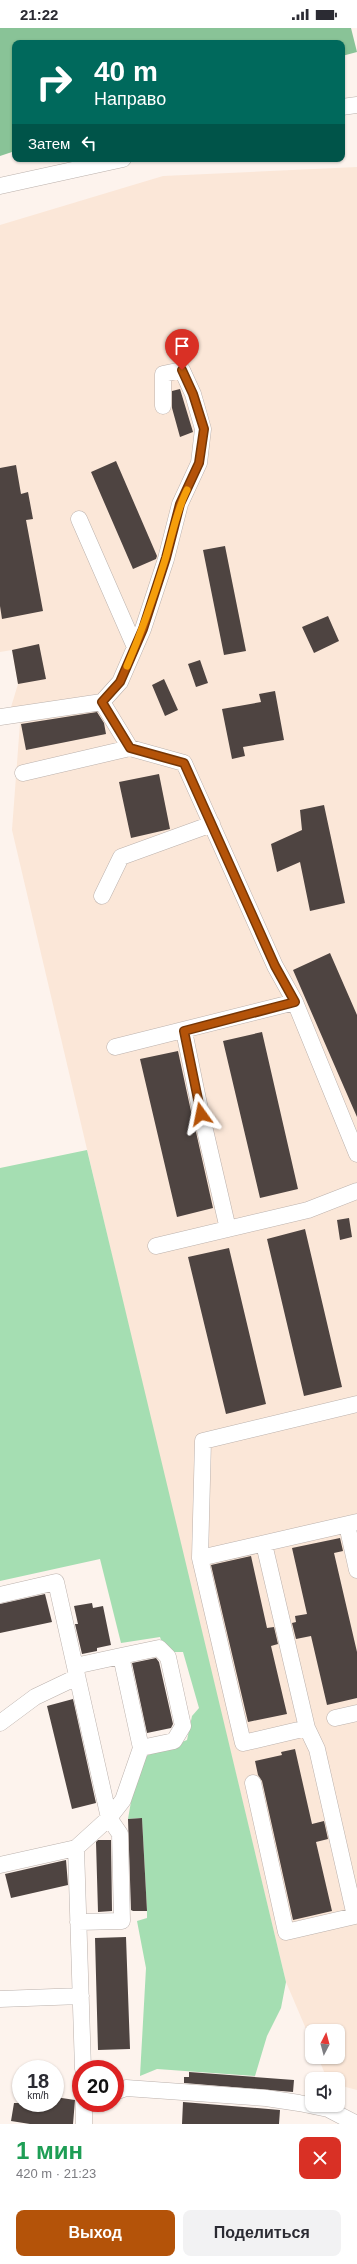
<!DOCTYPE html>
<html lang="ru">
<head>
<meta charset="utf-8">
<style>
	:root { --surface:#fff; --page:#f2f2f3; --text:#2b2b33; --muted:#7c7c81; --accent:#b45309 }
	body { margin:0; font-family:Helvetica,sans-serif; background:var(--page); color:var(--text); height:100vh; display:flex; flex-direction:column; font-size:15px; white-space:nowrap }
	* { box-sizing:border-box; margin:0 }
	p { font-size:13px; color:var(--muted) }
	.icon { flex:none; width:22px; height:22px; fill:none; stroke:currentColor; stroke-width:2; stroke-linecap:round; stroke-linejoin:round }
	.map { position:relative; height:2096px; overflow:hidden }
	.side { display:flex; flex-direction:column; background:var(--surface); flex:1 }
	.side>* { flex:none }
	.guide { position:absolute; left:12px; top:12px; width:333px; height:122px; border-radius:8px; box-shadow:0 1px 3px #0004; background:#00695c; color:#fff; overflow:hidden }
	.needle { width:26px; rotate:6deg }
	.buttons { position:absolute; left:305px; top:1996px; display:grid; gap:8px }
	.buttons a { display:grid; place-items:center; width:40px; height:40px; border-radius:8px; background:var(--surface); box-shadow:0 1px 3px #0004; font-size:20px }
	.speed { position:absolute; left:12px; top:2032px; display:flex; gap:8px; font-size:20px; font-weight:700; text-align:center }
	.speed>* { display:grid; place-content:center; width:52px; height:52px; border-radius:50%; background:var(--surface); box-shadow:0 1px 3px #0004; line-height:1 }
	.speed small { font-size:10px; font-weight:400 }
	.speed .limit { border:6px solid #d22; background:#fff; color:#111 }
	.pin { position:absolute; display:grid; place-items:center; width:34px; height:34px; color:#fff; margin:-41px -17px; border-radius:50% 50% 50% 0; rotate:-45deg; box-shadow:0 0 4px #0007 }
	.pin .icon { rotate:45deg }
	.me { position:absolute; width:44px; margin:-22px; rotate:348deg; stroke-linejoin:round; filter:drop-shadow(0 0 3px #0008) }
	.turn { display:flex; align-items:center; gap:14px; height:84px; padding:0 16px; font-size:18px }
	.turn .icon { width:52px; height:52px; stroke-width:2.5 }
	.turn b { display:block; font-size:28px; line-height:34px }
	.then { display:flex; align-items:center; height:38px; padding:0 16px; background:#0003; gap:8px; font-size:15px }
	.round { display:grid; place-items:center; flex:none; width:42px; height:42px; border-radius:8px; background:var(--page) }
	.head { display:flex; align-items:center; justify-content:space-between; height:68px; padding:0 16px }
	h1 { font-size:24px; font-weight:800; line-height:30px; color:#1e9e55 }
	.cta { display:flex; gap:8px; margin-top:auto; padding:8px 16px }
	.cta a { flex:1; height:46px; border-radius:8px; background:var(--accent); color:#fff; font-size:16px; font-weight:800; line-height:46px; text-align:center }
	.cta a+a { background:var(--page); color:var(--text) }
	.status { display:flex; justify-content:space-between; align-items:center; height:28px; padding:0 20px; background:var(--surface); direction:ltr }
	.status svg { height:11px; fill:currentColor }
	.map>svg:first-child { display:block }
</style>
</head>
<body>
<div class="status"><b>21:22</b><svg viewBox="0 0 49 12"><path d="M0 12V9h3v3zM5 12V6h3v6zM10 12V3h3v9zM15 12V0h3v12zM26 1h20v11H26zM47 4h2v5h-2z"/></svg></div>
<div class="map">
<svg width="357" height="2096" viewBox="0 0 357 2096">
	<rect width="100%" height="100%" fill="#fdf3ed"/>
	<path fill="#fbe7d8" d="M357,139V2062L338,2057V2051H327L318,2029H338V2003H312V2015L286,1954L152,1398L12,802L20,695L8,689L18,656L12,622L0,624V197L163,148Z"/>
	<path fill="#a5deb2" d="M87,1122L286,1954L281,1980L267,2008L255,2048L157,2041L140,2048L146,1940L137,1893L147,1890V1883L142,1790L128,1791L133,1762L146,1728L187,1712L192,1688L199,1680L183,1624H165L160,1609L121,1615L100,1531L0,1553V1140Z"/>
	<path fill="#89c397" d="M0,0H351L357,24L342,28V15H15V123L0,128Z"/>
	<path fill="#4e4441" d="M180,361L193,404L180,409L172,380V363Z
		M116,433L157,528L156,531L133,541L91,444Z
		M16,437L21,466L28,464L33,491L26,492L43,583L2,591L0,578V440Z
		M225,518L246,623L224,627L203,522Z
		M328,588L339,613L314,625L302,599Z
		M39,616L46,651L18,656L12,622Z
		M200,632L208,655L196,659L188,636Z
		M164,651L178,682L165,688L152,657Z
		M275,663L284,712L243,719L245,728L232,731L222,681L261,674L259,666Z
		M97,684L104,695L106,706L26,722L21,696Z
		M159,746L170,801L131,810L119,754Z
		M324,777L345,875L310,883L300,834L277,844L271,816L302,802L300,782Z
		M330,925L357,987V1089L293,942Z
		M262,1004L298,1161L260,1170L223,1013Z
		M178,1023L192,1088L199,1095L196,1104L213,1180L177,1189L140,1031Z
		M349,1190L352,1209L340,1212L337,1192Z
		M305,1201L342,1359L304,1368L267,1211Z
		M229,1220L266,1376L226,1386L188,1229Z
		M340,1510L343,1523L334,1525L357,1624V1670L327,1677L311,1608L296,1611L292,1595L296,1594L295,1588L307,1586L292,1520Z
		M251,1528L267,1600L274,1599L278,1616L271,1618L287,1686L248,1694L211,1537Z
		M45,1566L52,1594L0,1605V1576Z
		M92,1575L93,1580L103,1578L111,1617L97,1620V1623L82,1626L75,1596H78L74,1578Z
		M156,1630L159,1634L173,1696L171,1700L147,1705L132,1635Z
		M73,1671L96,1775L72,1781L47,1678Z
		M295,1721L312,1796L324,1793L328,1811L316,1814L332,1883L293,1892L262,1753L258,1747L255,1733L282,1727L281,1724Z
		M142,1790L147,1883H133L131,1882L128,1791Z
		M98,1812H111L112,1883L98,1884L96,1814Z
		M66,1832L68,1857L11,1870L5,1846Z
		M126,1909L130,2021L98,2022L95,1910Z
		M189,2044L294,2052L293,2064L184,2055V2049H189Z
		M55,2069L75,2072L73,2096H30L11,2093L14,2075H55Z
		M183,2074L280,2082L279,2096H182Z"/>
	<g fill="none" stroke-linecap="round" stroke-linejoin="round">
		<g stroke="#bbb1ac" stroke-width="17">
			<path id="minor" d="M342,79L357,77
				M0,158L123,131
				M79,491L135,619
				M0,689L102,674L120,654L143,601L166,531L180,476L199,435L203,401L193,366L182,342L163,346V378
				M130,720L184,735L275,938L295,974L357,1126
				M23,745L130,720L102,674
				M102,868L121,829L212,796
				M184,1003L201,1086
				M115,1019L295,974
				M205,1102L228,1201
				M156,1218L308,1182L357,1163
				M347,1497L357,1542
				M264,1516L307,1700L243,1715L200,1530L203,1413L357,1376
				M200,1530L357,1494
				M0,1567L56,1554L109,1790L76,1820L0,1837
				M121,1628L159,1620L168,1629L183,1698L174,1713L141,1720
				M75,1638L121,1628L141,1720L123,1772L109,1790L120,1806L122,1893L78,1894
				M335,1690L357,1685
				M0,1695L35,1669L77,1649
				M253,1755L286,1904L355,1888L317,1721L307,1700
				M76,1820L83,2041
				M0,1971L81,1968
				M115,2064L126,2060L266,2070L299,2075L328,2081L357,2096
				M84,2075V2096"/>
		</g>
		<use href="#minor" stroke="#fff" stroke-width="16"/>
	</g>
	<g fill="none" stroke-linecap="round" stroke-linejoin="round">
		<g stroke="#753606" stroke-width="10">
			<path id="route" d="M182,342L193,366L204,401L199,435L180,476L166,530L143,601L120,654L102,674L130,720L184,735L275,938L295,974L184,1003L201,1086"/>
		</g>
		<use href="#route" stroke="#b45309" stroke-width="7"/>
		<path stroke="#f59e0b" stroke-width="7" d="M127,638C142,603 154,568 165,532C172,508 176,484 187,462"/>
	</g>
</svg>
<div class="buttons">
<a><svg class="needle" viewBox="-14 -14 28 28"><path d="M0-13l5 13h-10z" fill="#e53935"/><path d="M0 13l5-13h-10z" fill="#7c7c81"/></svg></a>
<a><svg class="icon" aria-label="sound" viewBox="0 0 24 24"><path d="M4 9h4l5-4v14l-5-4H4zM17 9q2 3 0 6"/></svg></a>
</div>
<div class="speed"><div>18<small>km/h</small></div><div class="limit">20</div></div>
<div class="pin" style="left:182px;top:342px;background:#d93025"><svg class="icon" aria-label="arrive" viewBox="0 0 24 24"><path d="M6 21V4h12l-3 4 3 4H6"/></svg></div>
<svg class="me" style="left:201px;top:1086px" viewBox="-20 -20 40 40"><path d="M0-17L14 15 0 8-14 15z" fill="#b45309" stroke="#fff" stroke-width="4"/></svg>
<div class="guide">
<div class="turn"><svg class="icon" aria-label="right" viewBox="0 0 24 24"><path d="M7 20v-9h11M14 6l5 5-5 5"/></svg><div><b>40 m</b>Направо</div></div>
<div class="then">Затем<svg class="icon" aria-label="left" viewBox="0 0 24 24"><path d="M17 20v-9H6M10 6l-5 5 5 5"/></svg></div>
</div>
</div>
<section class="side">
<div class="head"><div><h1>1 мин</h1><p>420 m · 21:23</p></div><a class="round" style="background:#d93025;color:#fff"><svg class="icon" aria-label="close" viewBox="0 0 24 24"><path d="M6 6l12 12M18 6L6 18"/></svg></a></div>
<div class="cta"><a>Выход</a><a>Поделиться</a></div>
</section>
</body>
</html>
